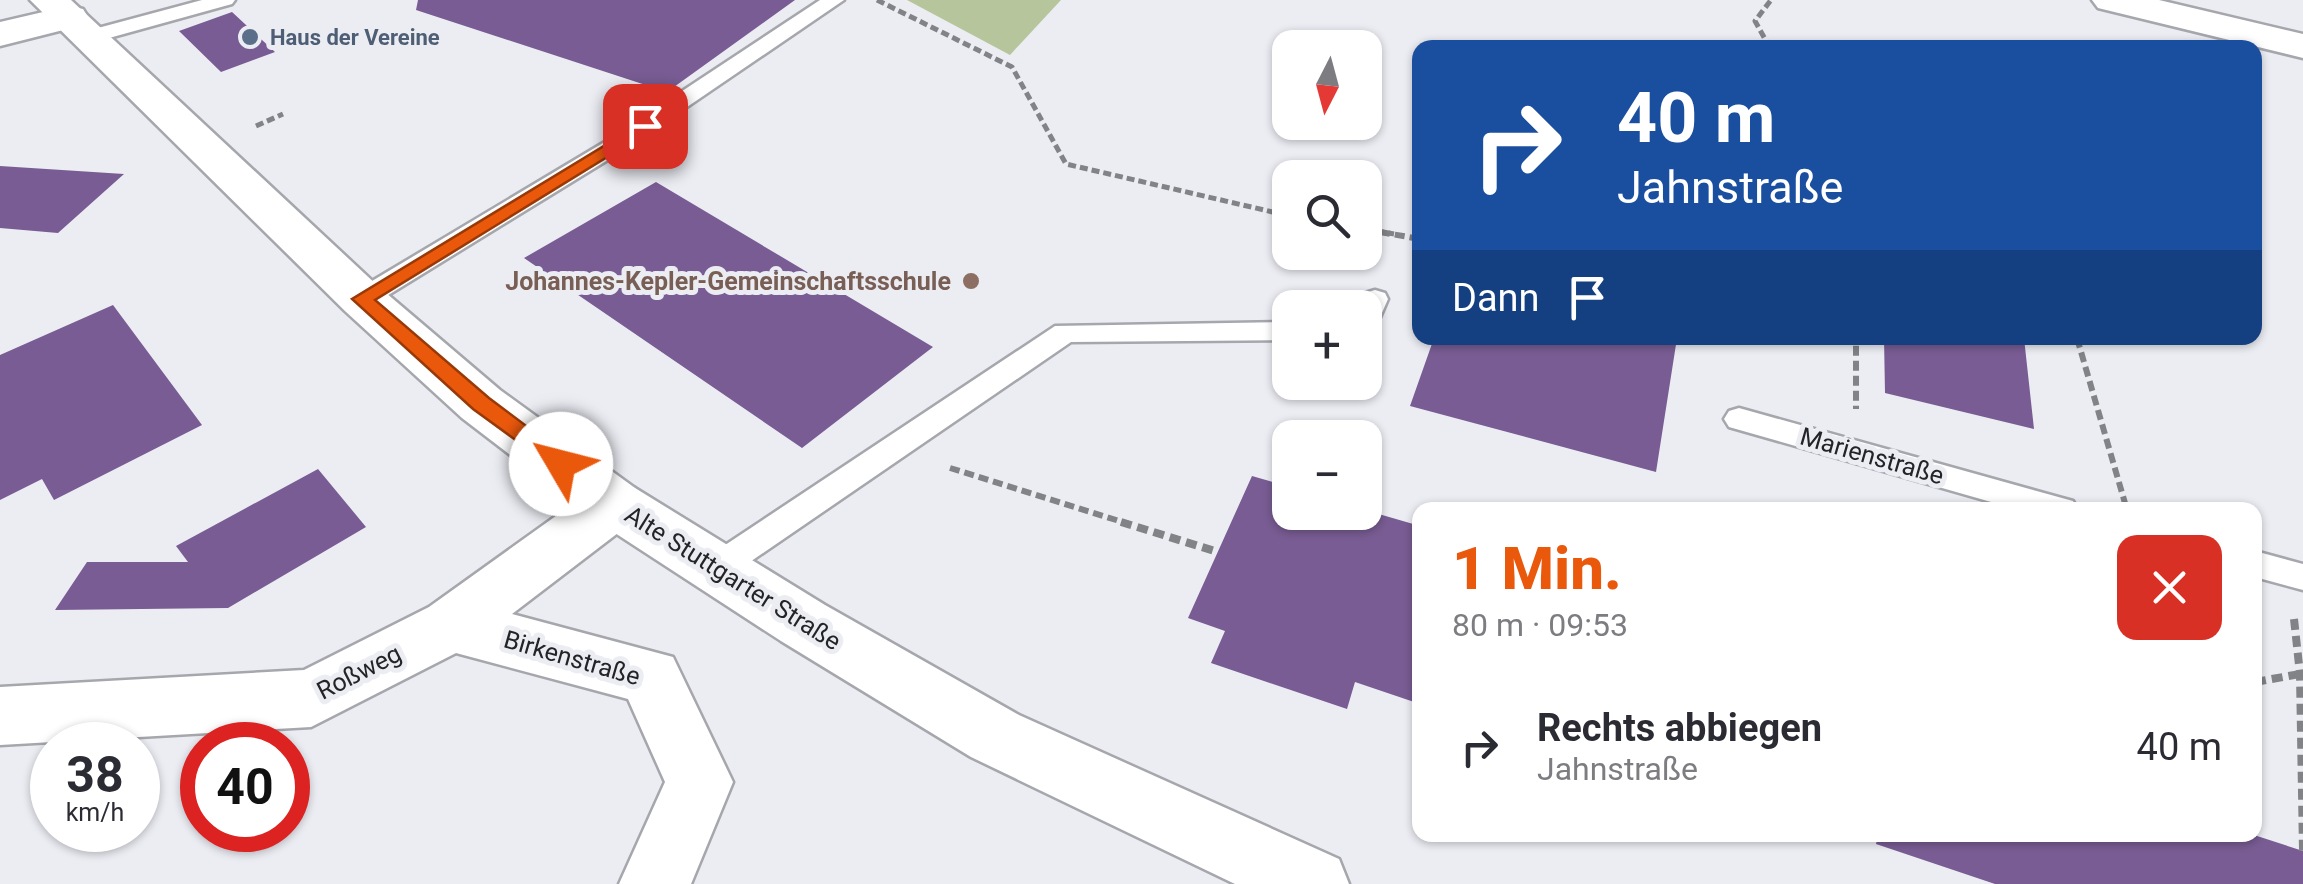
<!DOCTYPE html>
<html lang="de">
<head>
<meta charset="utf-8">
<style>
	:root { --surface:#fff; --page:#f2f2f3; --text:#2b2b33; --muted:#7c7c81; --accent:#ea580c }
	body { margin:0; font-family:Roboto,sans-serif; background:var(--page); color:var(--text); height:100vh; display:flex; flex-direction:column; font-size:38px; white-space:nowrap }
	* { box-sizing:border-box; margin:0 }
	p { font-size:32px; color:var(--muted) }
	.icon { flex:none; width:55px; height:55px; fill:none; stroke:currentColor; stroke-width:2; stroke-linecap:round; stroke-linejoin:round }
	.map { position:relative; flex:1; overflow:hidden }
	.drawer { position:absolute; left:1412px; top:502px; width:850px; height:340px; display:flex; flex-direction:column; background:var(--surface); border-radius:20px; box-shadow:0 2px 8px #0004 }
	.drawer>* { flex:none }
	.top-card { position:absolute; left:1412px; top:40px; width:850px; height:305px; border-radius:20px; box-shadow:0 2px 8px #0004; background:#1a4fa0; color:#fff; overflow:hidden }
	.needle { width:65px; rotate:186deg }
	.tools { position:absolute; left:1272px; top:30px; display:grid; gap:20px }
	.tools a { display:grid; place-items:center; width:110px; height:110px; border-radius:20px; background:var(--surface); box-shadow:0 2px 8px #0004; font-size:50px }
	.speed { position:absolute; left:30px; top:722px; display:flex; gap:20px; font-size:50px; font-weight:700; text-align:center }
	.speed>* { display:grid; place-content:center; width:130px; height:130px; border-radius:50%; background:var(--surface); box-shadow:0 2px 8px #0004; line-height:1 }
	.speed small { font-size:25px; font-weight:400 }
	.speed .limit { border:15px solid #d22; background:#fff; color:#111 }
	.pin { position:absolute; display:grid; place-items:center; width:85px; height:85px; color:#fff; margin:-42px; border-radius:20px; box-shadow:0 5px 15px #0006 }
	.me { position:absolute; width:110px; margin:-55px; rotate:307deg; stroke-linejoin:round; filter:drop-shadow(0 0 8px #0008) }
	.turn { display:flex; align-items:center; gap:35px; height:210px; padding:0 40px; font-size:45px }
	.turn .icon { width:130px; height:130px; stroke-width:2.5 }
	.turn b { display:block; font-size:70px; line-height:85px }
	.then { display:flex; align-items:center; height:95px; padding:0 40px; background:#0003; gap:20px; font-size:38px }
	.round { display:grid; place-items:center; flex:none; width:105px; height:105px; border-radius:20px; background:var(--page) }
	.headline { display:flex; align-items:center; justify-content:space-between; height:170px; padding:0 40px }
	h1 { font-size:60px; font-weight:800; line-height:75px; color:var(--accent) }
	ul { padding:0; list-style:none }
	li { display:flex; align-items:center; gap:30px; height:150px; padding:0 40px }
	li div { flex:1 }
	li b { display:block; font-size:38px }
	li em { font-style:normal }
	.map>svg:first-child { display:block }
</style>
</head>
<body>
<div class="map">
<svg width="2303" height="884" viewBox="0 0 2303 884">
	<rect width="100%" height="100%" fill="#ebedf3"/>
	<path fill="#b6c59b" d="M907,0H1061L1010,55Z"/>
	<path fill="#785c93" d="M418,0H795L667,92L416,10Z
		M232,12L275,52L221,72L179,31Z
		M0,166L124,174L58,233L0,228Z
		M656,182L933,347L802,448L524,258Z
		M113,305L202,425L54,500L42,479L0,500V355Z
		M1434,338H1677L1656,472L1410,406Z
		M1884,338H2024L2034,429L1885,393Z
		M318,469L366,527L228,608L55,610L87,562H188L176,546Z
		M1252,476L1290,487V512L1365,510L1420,526V704L1355,682L1347,709L1211,663L1225,631L1188,618Z
		M1878,835H2254L2303,851V884H1995L1876,844Z"/>
	<g fill="none" stroke-linecap="round" stroke-linejoin="round">
		<g stroke="#a5a7ad" stroke-width="5">
			<path id="lane" d="M202,0H235L232,4L91,43L80,37L83,32Z
				M820,0H844L624,150L372,305H352L349,299L352,293L608,140Z
				M1375,290L1385,293L1388,299L1375,329L1365,331V308H1358L1365,293Z
				M1290,322V340L1071,342L728,577L716,581L704,577L700,568L704,559L1055,326Z
				M1739,408L2062,498L2073,501L2078,510H2019L1729,427L1724,419L1729,411Z
				M2255,551L2303,564V590L2255,577Z"/>
		</g>
		<g stroke="#a5a7ad" stroke-width="5">
			<path id="street" d="M2092,0H2159L2303,34V58L2098,8Z
				M69,6L83,9L88,17L83,25L0,46V22Z
				M615,482L635,488L644,504L635,520L512,614L673,657L733,782L691,884H619L665,782L628,699L456,653L311,727L0,745V687L304,670L429,607L595,488Z"/>
		</g>
		<g stroke="#a5a7ad" stroke-width="5">
			<path id="secondary" d="M30,0H71L379,287L500,390L635,488L825,605L1019,715L1339,859L1349,884H1235L971,757L781,641L595,520L462,418L345,311Z"/>
		</g>
		<path stroke="#828387" stroke-width="5" stroke-dasharray="8 4" stroke-linecap="butt" d="M877,0L1012,67L1066,164L1290,216
			M1770,48L1755,21L1771,0
			M256,126L283,114
			M1365,229L1394,234
			M1278,234L1280,227"/>
		<path stroke="#828387" stroke-width="6" stroke-dasharray="10 5" stroke-linecap="butt" d="M1279,232L1276,244L1290,248
			M1380,232L1420,239
			M1307,252L1320,256
			M1847,338L1856,340V409
			M2077,338L2127,510
			M950,468L1129,524"/>
		<path stroke="#828387" stroke-width="8" stroke-dasharray="11 6" stroke-linecap="butt" d="M1121,522L1218,552
			M2294,619L2300,674L2303,851
			M2255,682L2300,674"/>
		<use href="#lane" fill="#fff" fill-rule="evenodd"/>
		<use href="#street" fill="#fff" fill-rule="evenodd"/>
		<use href="#secondary" fill="#fff" fill-rule="evenodd"/>
	</g>
	<path fill="#ea580c" stroke="#983908" stroke-width="2.5" d="M645,121L654,126L651,130L375,300L489,398L569,458L573,464L569,470L561,473L473,409L352,299Z"/>
	<circle fill="#5c6f8a" stroke="#ebedf3" stroke-width="4" cx="250" cy="37" r="10"/>
	<circle fill="#8d6e63" stroke="#ebedf3" stroke-width="4" cx="971" cy="281" r="10"/>
	<g text-anchor="middle" dominant-baseline="central" stroke-width="10" stroke-linejoin="round" paint-order="stroke">
		<g font-size="22" font-weight="bold" fill="#4e5e75" stroke="#ebedf3" text-anchor="start">
			<text x="270" y="37">Haus der Vereine</text>
		</g>
		<g font-size="25" font-weight="bold" fill="#785e54" stroke="#ebedf3" text-anchor="end">
			<text x="951" y="281">Johannes-Kepler-Gemeinschaftsschule</text>
		</g>
		<g font-size="25" fill="#242427" stroke="#ebedf3">
			<text transform="translate(1872 456) rotate(16)">Marienstraße</text>
			<text transform="translate(733 578) rotate(32)">Alte Stuttgarter Straße</text>
			<text transform="translate(572 658) rotate(16)">Birkenstraße</text>
			<text transform="translate(359 672) rotate(-27)">Roßweg</text>
		</g>
	</g>
</svg>
<div class="tools">
<a><svg class="needle" viewBox="-14 -14 28 28"><path d="M0-13l5 13h-10z" fill="#e53935"/><path d="M0 13l5-13h-10z" fill="#7c7c81"/></svg></a>
<a><svg class="icon" aria-label="search" viewBox="0 0 24 24"><circle cx="10" cy="10" r="6"/><path d="M15 15l6 6"/></svg></a>
<a>+</a>
<a>−</a>
</div>
<div class="speed"><div>38<small>km/h</small></div><div class="limit">40</div></div>
<div class="pin" style="left:645px;top:126px;background:#d93025"><svg class="icon" aria-label="arrive" viewBox="0 0 24 24"><path d="M6 21V4h12l-3 4 3 4H6"/></svg></div>
<svg class="me" style="left:561px;top:464px" viewBox="-20 -20 40 40"><circle r="19" fill="#fff"/><path d="M0-13L10 11 0 6-10 11z" fill="#ea580c"/></svg>
<div class="top-card">
<div class="turn"><svg class="icon" aria-label="right" viewBox="0 0 24 24"><path d="M7 20v-9h11M14 6l5 5-5 5"/></svg><div><b>40 m</b>Jahnstraße</div></div>
<div class="then">Dann<svg class="icon" aria-label="arrive" viewBox="0 0 24 24"><path d="M6 21V4h12l-3 4 3 4H6"/></svg></div>
</div>
<section class="drawer">
<div class="headline"><div><h1>1 Min.</h1><p>80 m · 09:53</p></div><a class="round" style="background:#d93025;color:#fff"><svg class="icon" aria-label="close" viewBox="0 0 24 24"><path d="M6 6l12 12M18 6L6 18"/></svg></a></div>
<ul>
<li><svg class="icon" aria-label="right" viewBox="0 0 24 24"><path d="M7 20v-9h11M14 6l5 5-5 5"/></svg><div><b>Rechts abbiegen</b><p>Jahnstraße</p></div><em>40 m</em></li>
</ul>
</section>
</div>
</body>
</html>
